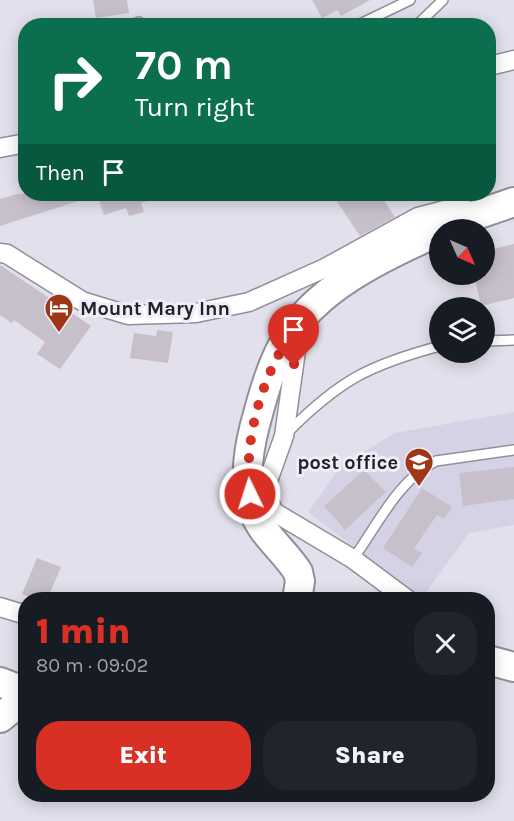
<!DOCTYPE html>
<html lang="en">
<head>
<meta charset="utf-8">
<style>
	:root { --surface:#171b24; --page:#20242c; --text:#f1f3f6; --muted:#9ea1a6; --accent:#d93025 }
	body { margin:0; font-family:Karla,sans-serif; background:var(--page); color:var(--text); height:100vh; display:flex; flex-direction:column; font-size:22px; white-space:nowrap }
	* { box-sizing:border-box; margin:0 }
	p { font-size:20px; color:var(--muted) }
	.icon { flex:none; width:33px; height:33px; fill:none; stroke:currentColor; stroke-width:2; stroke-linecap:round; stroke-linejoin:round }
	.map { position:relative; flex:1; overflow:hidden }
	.side { position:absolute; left:18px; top:592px; width:477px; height:210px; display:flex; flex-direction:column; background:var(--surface); border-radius:24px; box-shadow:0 3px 15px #0003 }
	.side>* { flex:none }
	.banner { position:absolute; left:18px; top:18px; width:478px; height:183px; border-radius:24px; box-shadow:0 3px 15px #0003; background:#0b6e4f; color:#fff; overflow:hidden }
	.needle { width:39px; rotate:135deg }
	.controls { position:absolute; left:429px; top:219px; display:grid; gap:12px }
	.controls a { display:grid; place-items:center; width:66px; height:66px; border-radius:50%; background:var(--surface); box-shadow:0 3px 15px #0003; font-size:30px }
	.pin { position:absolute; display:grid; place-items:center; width:51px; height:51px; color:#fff; margin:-62px -26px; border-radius:50% 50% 50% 0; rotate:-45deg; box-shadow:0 0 6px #0007 }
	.pin .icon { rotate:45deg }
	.me { position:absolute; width:66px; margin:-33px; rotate:356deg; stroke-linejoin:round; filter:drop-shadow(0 0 4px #0008) }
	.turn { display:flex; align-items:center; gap:21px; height:126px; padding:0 18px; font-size:27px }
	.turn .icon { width:78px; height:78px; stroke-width:2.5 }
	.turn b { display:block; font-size:42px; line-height:51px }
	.then { display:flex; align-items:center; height:57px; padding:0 18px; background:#0003; gap:12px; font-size:22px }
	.round { display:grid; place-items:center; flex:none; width:63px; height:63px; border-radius:24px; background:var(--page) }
	.summary { display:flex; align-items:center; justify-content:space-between; height:102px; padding:0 18px }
	h1 { font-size:36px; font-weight:800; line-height:45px; color:var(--accent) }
	.action { display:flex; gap:12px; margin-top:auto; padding:12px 18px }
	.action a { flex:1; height:69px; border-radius:24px; background:var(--accent); color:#fff; font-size:24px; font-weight:800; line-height:69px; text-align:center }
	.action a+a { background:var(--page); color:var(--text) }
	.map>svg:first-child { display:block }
</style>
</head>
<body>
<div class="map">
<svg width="514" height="821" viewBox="0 0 514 821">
	<rect width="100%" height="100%" fill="#e1e0ec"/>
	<path fill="#d5d2e5" d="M514,412V525L469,533L422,598L308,512L342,465L395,433Z"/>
	<path fill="#c7c0cb" d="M93,0H127L129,13L96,18Z
		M312,0H370L341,16L338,10L322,18Z
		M17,194H93L94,196L0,226V199Z
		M97,194H161V197L141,203L144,212L129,216L126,208L104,215Z
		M332,194H380L395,217L360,236Z
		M514,244V298L481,306L474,274H484V251Z
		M0,265L91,326L60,369L37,354L45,342L14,320L12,323L0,315Z
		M157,330L173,332L168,363L130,358L134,333L156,336Z
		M514,467V499L463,506L459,473Z
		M364,470L386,492L345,530L324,506Z
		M422,488L452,507L444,519L437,515L414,548L422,553L412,567L383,548Z
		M37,558L61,567L47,600H37L22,594Z"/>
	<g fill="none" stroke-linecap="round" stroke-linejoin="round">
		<g stroke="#908f9a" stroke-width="12">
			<path id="lane" d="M129,26L139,22
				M356,26L410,0
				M416,26L443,0
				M484,341L514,340
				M288,432C340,380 369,365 440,346
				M353,559C377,526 398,480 436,461L514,450"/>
		</g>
		<g stroke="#908f9a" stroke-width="21">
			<path id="street" d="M489,66L514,60
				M0,148L26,143
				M0,253L7,254L82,301L128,315L196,313L249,302L325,268L418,217L460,206L476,215
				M296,327V351L284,436L264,492L274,512L353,559L408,600
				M0,607L26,615"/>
		</g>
		<g stroke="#908f9a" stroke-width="32">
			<path id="primary" d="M443,230L476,215L514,202
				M297,600L300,581L298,572C284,550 261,534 253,509C243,477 249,445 258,414C264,391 271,367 283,345C313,288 383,257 440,231
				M488,660L514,667
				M0,682L26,692
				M0,718L26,697"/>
		</g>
		<use href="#lane" stroke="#fff" stroke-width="9"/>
		<use href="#street" stroke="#fff" stroke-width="18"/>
		<use href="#primary" stroke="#fff" stroke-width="28"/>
	</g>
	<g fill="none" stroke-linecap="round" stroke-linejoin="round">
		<path stroke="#d93025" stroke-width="10" stroke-dasharray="0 18" d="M250,494C243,437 263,373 296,326L294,366"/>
	</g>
	<defs>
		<g id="hotel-pin" transform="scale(1.5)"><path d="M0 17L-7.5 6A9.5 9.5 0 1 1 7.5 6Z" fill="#9e3717" stroke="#eeedf9"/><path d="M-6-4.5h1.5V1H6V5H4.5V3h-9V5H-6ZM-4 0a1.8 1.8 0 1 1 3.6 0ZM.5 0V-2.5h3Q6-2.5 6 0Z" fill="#fff"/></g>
		<g id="school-pin" transform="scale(1.5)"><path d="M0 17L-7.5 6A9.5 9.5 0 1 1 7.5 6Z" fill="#9e3717" stroke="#eeedf9"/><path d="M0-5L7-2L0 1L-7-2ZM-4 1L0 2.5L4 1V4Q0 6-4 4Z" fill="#fff"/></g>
	</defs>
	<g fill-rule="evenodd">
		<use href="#hotel-pin" x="59" y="308"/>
		<use href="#school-pin" x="419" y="462"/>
	</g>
	<g text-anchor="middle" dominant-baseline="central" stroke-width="6" stroke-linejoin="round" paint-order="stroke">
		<g font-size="20" font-weight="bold" fill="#232327" stroke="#eeedf9" text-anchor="start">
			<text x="80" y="308">Mount Mary Inn</text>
			<text x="398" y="462" text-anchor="end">post office</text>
		</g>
	</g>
</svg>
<div class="controls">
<a><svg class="needle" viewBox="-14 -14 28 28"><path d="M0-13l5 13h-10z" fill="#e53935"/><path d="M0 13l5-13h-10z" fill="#9ea1a6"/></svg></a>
<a><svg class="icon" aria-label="layers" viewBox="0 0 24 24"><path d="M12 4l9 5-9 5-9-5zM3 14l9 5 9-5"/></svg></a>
</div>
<div class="pin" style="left:294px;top:366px;background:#d93025"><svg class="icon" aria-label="arrive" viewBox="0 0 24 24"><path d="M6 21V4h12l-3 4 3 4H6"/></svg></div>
<svg class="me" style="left:250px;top:494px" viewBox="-20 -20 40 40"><circle r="17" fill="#d93025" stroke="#fff" stroke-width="3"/><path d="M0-11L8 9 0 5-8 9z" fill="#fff"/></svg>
<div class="banner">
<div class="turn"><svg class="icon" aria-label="right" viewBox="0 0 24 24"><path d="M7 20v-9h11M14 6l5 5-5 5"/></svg><div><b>70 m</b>Turn right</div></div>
<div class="then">Then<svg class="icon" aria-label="arrive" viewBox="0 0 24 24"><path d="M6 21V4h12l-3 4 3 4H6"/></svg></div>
</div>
<section class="side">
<div class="summary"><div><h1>1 min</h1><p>80 m · 09:02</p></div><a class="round"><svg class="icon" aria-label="close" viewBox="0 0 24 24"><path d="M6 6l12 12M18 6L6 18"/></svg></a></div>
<div class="action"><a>Exit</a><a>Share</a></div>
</section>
</div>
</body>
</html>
